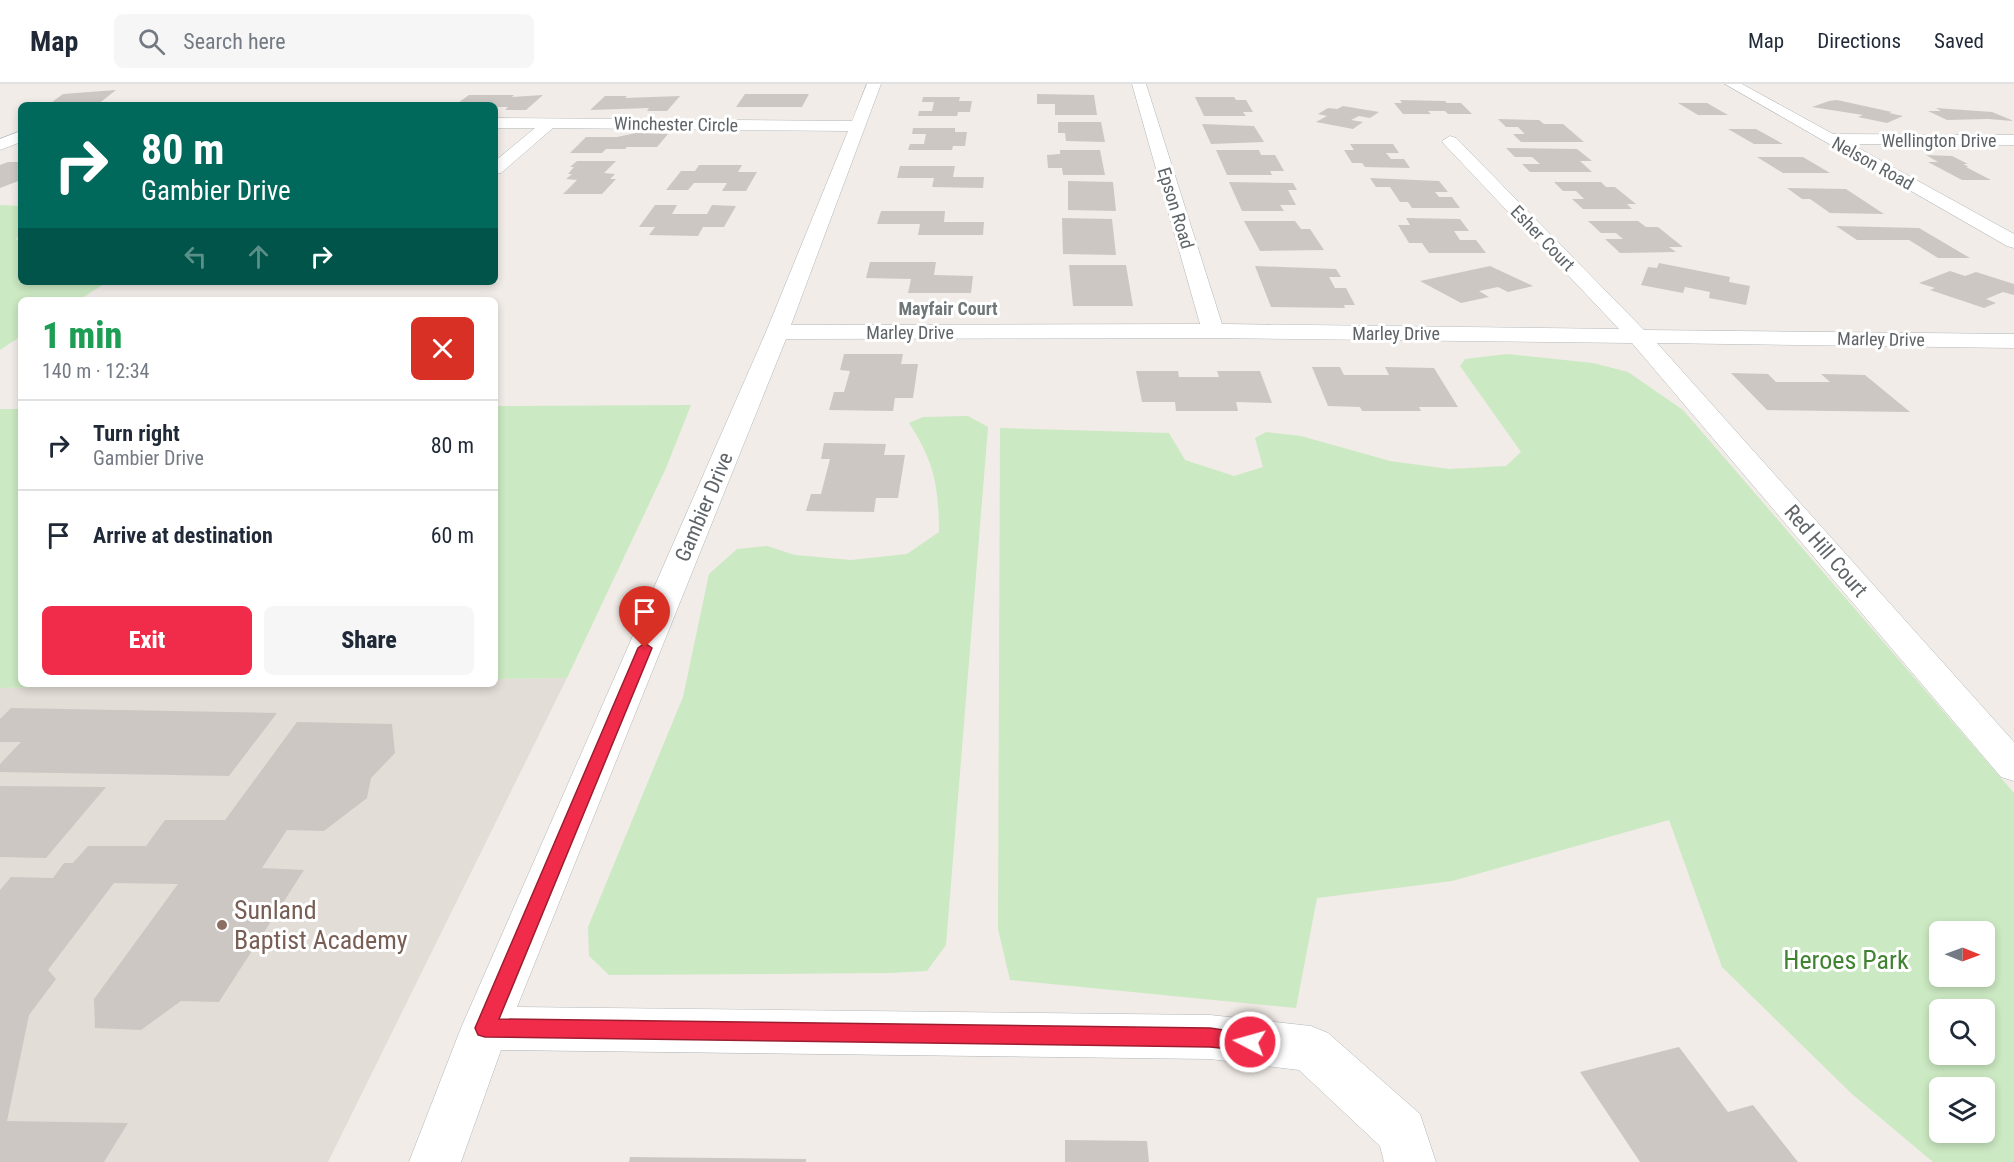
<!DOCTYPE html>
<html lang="en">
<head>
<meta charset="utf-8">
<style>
	:root { --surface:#fff; --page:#f6f6f7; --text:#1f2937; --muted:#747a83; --line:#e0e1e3; --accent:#f12c4a }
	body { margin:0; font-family:"Roboto Condensed",sans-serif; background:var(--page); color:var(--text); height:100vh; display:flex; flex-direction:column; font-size:22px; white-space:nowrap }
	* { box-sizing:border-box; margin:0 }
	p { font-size:20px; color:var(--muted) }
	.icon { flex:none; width:33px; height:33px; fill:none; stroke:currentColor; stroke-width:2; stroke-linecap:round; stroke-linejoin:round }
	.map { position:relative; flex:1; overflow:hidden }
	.panel { position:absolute; left:18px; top:213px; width:480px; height:390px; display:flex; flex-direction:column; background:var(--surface); border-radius:9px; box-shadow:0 3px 9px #0003 }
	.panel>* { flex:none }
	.hud { position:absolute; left:18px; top:18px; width:480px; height:183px; border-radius:9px; box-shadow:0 3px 9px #0003; background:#00695c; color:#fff; overflow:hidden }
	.needle { width:39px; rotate:91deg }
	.buttons { position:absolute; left:1929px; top:837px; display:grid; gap:12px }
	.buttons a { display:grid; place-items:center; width:66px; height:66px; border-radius:9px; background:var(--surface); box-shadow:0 3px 9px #0003; font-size:30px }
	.pin { position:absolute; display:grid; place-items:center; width:51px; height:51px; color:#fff; margin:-62px -26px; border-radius:50% 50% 50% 0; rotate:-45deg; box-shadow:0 0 6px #0007 }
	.pin .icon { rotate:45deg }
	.me { position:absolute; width:66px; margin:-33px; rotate:276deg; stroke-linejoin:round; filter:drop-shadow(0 0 4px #0008) }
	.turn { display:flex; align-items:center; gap:21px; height:126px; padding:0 24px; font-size:27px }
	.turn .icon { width:78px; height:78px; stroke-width:2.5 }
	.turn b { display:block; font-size:42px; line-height:51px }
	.lanes { display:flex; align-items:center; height:57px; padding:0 24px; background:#0003; justify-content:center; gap:30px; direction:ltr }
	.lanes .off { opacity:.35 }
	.round { display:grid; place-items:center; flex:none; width:63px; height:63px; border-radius:9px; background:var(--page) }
	.overview { display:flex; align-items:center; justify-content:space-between; height:102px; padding:0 24px }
	h1 { font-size:36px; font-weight:800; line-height:45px; color:#1e9e55 }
	.cta { display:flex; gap:12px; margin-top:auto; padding:12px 24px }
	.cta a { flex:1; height:69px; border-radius:9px; background:var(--accent); color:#fff; font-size:24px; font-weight:800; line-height:69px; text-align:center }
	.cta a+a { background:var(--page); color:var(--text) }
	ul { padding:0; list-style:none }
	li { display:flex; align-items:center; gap:18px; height:90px; padding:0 24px; border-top:2px solid var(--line) }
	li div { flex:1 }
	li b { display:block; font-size:22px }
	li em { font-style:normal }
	header { display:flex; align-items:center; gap:36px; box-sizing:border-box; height:84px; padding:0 30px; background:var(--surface); border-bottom:2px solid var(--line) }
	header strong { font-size:28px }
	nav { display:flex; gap:33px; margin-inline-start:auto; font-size:21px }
	.search { width:420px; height:54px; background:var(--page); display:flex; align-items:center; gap:15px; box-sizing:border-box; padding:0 21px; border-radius:9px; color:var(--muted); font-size:22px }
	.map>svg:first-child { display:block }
</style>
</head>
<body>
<header>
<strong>Map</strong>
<div class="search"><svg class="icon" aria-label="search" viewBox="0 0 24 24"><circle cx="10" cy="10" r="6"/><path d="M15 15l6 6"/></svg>Search here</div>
<nav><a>Map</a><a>Directions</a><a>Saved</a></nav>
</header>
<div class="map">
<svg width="2014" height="1078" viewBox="0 0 2014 1078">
	<rect width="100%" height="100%" fill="#f1ece7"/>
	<path fill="#e3ddd7" d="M567,594L328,1078H0V604L207,600H495V595Z"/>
	<path fill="#cbe9c2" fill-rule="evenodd" d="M0,121L21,122V145L16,156H21V198H107L79,216H21V252L0,266Z
		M1507,270L1593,279L1628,288L1683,326L2014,709V1078H1933L1852,1010L1722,883L1669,736L1452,797L1317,814L1296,924L1010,896L998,845L1000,344L1169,349L1185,376L1234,392L1263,383L1255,354L1266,348L1301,352L1390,377L1449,385L1506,382L1521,368L1460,282L1465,275ZM1940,848H1984V892H1940ZM1940,926H1984V970H1940ZM1940,1004H1984V1048H1940Z
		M691,321L666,384L567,594L495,595V322Z
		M0,325H21V600H207L0,604Z
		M968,332L988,343L946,861L927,887L890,889L609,891L589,872L588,843L683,613L709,490L737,465L767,462L795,471L851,476L907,470L939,448C939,403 934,377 909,339L923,333Z"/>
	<path fill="#ccc7c3" d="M116,6L97,21H48L63,10Z
		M745,10H809L802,23H736Z
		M1037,10L1094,11L1097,31H1055V20H1037Z
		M469,11H514L512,13L543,11L526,26H505L508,23H495V21H455Z
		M605,12H627L625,14L680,12L667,27H647L649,24L590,26Z
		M923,13H960L959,17H972L970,28H958L957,32H918L919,27H932L934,18H922Z
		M1195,13H1234L1236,16H1246L1253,28H1243L1246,32H1204Z
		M1400,16L1445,17L1447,19H1461L1472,30H1448L1445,27H1428L1431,30H1403L1394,19H1402Z
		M1837,16L1892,28L1889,29L1903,32L1887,39L1858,33L1863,31L1812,23L1829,17Z
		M1678,19H1707L1728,31H1698Z
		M1343,22L1379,28L1370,34L1359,32L1351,36L1363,38L1353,45L1316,38L1327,32L1318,30L1328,24L1337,25Z
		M1936,24L1992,28L2014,37L1988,35L1947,36L1928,27H1941Z
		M1498,35L1539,36L1544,40H1563L1584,58H1521L1513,50H1525L1518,43H1506Z
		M1058,38H1101L1105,58L1066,57L1065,49H1058Z
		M1202,40L1254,42L1264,58L1211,60Z
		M913,44H955V48H967L965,62H953L952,66H908L910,60H924L926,50H912Z
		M1728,45H1756L1783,60H1754Z
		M636,49L668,50L657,63H627L625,65H606L602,69H570L586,53H617Z
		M1350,60H1393L1399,69H1386L1391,75H1404L1410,84L1365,83L1362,79H1352L1344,66H1354Z
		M1506,64L1577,65L1592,77H1580L1592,88H1530L1522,80H1540L1532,73H1515Z
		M1060,66H1100L1105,91H1063L1062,84H1048L1047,71L1060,70Z
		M1216,66H1259L1261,71H1275L1284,87H1270L1272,91H1227Z
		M1926,71L1952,72L1968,80H1963L1969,83H1966L1991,96H1962L1928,78H1938Z
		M1757,73H1803L1830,89H1783Z
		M577,77H616L604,89L615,90L610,95H616L602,110H563L577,96L566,95L572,90H568L574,83H570Z
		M8,78H21V96L0,104V81Z
		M699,81H742L738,88H757L746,107H722L727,99H694L688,106H666L681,87H695Z
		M900,82H955L953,93H984L983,104L932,103L934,94H897Z
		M1370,94L1439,97L1448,108H1435L1439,113H1452L1460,124H1412L1408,118H1400L1390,103H1376Z
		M1068,97L1113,98L1116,127L1068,126Z
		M1229,98L1293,99L1297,106H1288L1296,121H1280L1284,127H1242Z
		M1554,98H1601L1606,103H1615L1636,120H1627L1632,125H1583L1572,115H1584L1576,107H1563Z
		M1787,104L1846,105L1884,130L1830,129L1810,115H1802Z
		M655,121H677L672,130H707L712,121L736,122L724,143H703L698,152L649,151L655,143H639Z
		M881,127H945L944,138H984L983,151H918L920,140H877Z
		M1062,134L1112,135L1116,171L1063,170Z
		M1406,134L1460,135L1469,147H1454L1460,156H1476L1486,169H1429L1422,159H1409L1398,141H1410Z
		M1244,137H1295L1301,145H1310L1324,166L1260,167Z
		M1588,137H1638L1646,143H1658L1683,163H1669L1676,168L1620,169L1605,155H1623L1616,149H1601Z
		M1836,142L1919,144L1970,174H1938L1909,156H1857Z
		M870,178H936L934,191L973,192L971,209H908L911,195L866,194Z
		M1659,179L1730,193L1729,198L1750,202L1746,221L1709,214L1710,208L1685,203L1683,209L1641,201L1648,183L1657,184Z
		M1069,181H1126L1133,222H1073Z
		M1255,182L1336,185L1341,193H1329L1335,204H1346L1355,221H1344L1345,224L1271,223Z
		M1490,182L1533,202L1508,208L1498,203L1479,207L1489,213L1461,219L1420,197Z
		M1950,187L1965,192L1976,188L2014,200V211L2003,208L1986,215L1996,219L1984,224L1930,206L1935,204L1919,199Z
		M844,270H903L901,280H918L913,314H895L893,327L829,326L834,308H844L850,287L840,286Z
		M1312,283H1340L1344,291H1389L1385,283L1434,284L1458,323H1419L1421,327H1362L1360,323L1328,322Z
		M1136,287H1178L1179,293H1219L1217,287H1260L1272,319L1236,318L1238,327H1176L1175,318H1142Z
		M1731,289L1768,290L1776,298H1830L1821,290L1865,291L1910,328L1767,326Z
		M824,359L886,360L884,371H905L898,414H876L874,428L806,427L811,410H821L830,375H821Z
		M11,624L277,629L229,692L0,688V680L21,658H0V635Z
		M297,638L392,640L395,669L371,694L367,714L324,747L287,746L262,784L304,786L219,918L181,917L141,946L95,944L94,915L178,800L114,799L48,886L56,895L29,931L7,1037L128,1039L104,1078H0V806L11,793L53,794L64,779H73L88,762H146L165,736H225Z
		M0,702L106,703L46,774L0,773Z
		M1679,963L1728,1028L1753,1021L1798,1078H1640L1580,988Z
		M1065,1056L1147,1057L1149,1078H1065Z
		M630,1073L806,1075V1078H629Z"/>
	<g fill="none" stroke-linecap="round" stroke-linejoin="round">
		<g stroke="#b2b6b9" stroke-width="1">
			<path id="street" d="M867,0H881L791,241L1200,240L1132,0H1146L1222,240L1619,245L1444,60L1442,57L1450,52L1456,54L1644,246L2014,250V264L1657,259L2014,658V697L2001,693L1632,259L1213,254L786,255L517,923L1210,931L1311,942L1328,949L1420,1030L1436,1078H1384L1380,1062L1299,986L1210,975L501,966L461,1078H409L461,944L766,248L848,47L553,44L501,89L495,90V77L535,44H495V34L852,37Z
				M1725,0H1742L1833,50L2014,51V61L1851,60L2014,150V164L2007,162Z
				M21,47V58L0,66V55Z"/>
		</g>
		<use href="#street" fill="#fff" fill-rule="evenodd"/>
	</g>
	<path fill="#f12c4a" stroke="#9d1d30" stroke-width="1.5" d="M645,559L652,564L499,935L1210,944L1257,951L1260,958L1257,964L1250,967L1210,963L485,953L478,951L475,944L638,564Z"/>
	<circle fill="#8d6e63" stroke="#fff" stroke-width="2" cx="222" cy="841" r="6"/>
	<g text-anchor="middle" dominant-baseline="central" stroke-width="6" stroke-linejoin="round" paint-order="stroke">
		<g font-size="18" fill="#5e6467" stroke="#fff">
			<text transform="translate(676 40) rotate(1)">Winchester Circle</text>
			<text x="1939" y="56">Wellington Drive</text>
			<text transform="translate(1873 79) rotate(29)">Nelson Road</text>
			<text transform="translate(1176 124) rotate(73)">Epson Road</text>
			<text transform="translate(1543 154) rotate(46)">Esher Court</text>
			<text x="910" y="248">Marley Drive</text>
			<text x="1396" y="249">Marley Drive</text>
			<text transform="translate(1881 255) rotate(1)">Marley Drive</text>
		</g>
		<g font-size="18" font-weight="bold" fill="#6f7779" stroke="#fff">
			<text x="948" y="224">Mayfair Court</text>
		</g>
		<g font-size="21" fill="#5e6467" stroke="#fff">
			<text transform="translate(704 423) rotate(-67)">Gambier Drive</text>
			<text transform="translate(1826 467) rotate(49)">Red Hill Court</text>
		</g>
		<g font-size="26" fill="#785e54" stroke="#fff" text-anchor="start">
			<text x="234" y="826">Sunland<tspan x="234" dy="30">Baptist Academy</tspan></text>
		</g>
		<g font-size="26" fill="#408330" stroke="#fff">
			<text x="1846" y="876">Heroes Park</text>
		</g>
	</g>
</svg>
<div class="buttons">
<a><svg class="needle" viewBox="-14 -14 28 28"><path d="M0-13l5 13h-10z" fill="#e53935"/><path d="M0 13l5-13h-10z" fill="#747a83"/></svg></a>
<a><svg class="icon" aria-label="search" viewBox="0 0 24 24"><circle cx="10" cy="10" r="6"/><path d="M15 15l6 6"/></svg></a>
<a><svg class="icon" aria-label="layers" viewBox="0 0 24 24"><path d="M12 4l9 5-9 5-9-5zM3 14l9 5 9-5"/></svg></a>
</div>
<div class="pin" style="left:645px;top:564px;background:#d93025"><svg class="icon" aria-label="arrive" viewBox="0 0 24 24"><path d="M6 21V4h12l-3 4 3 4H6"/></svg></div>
<svg class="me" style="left:1250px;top:958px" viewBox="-20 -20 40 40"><circle r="17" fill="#f12c4a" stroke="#fff" stroke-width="3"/><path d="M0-11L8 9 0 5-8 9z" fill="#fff"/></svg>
<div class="hud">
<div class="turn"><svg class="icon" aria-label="right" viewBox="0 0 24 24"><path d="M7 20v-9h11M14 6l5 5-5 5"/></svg><div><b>80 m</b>Gambier Drive</div></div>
<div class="lanes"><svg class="icon off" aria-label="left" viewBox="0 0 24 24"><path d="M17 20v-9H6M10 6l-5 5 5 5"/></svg><svg class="icon off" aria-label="ahead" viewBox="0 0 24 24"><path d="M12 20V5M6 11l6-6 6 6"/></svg><svg class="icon" aria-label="right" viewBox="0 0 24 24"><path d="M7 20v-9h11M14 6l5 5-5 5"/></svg></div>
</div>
<section class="panel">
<div class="overview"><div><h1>1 min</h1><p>140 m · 12:34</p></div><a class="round" style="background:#d93025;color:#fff"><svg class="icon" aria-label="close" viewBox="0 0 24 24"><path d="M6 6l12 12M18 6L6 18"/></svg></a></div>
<ul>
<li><svg class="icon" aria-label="right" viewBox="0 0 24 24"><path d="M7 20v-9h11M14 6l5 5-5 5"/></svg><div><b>Turn right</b><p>Gambier Drive</p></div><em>80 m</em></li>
<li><svg class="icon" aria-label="arrive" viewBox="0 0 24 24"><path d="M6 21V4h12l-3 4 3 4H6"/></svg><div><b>Arrive at destination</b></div><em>60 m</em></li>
</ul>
<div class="cta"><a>Exit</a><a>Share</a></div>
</section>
</div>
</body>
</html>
